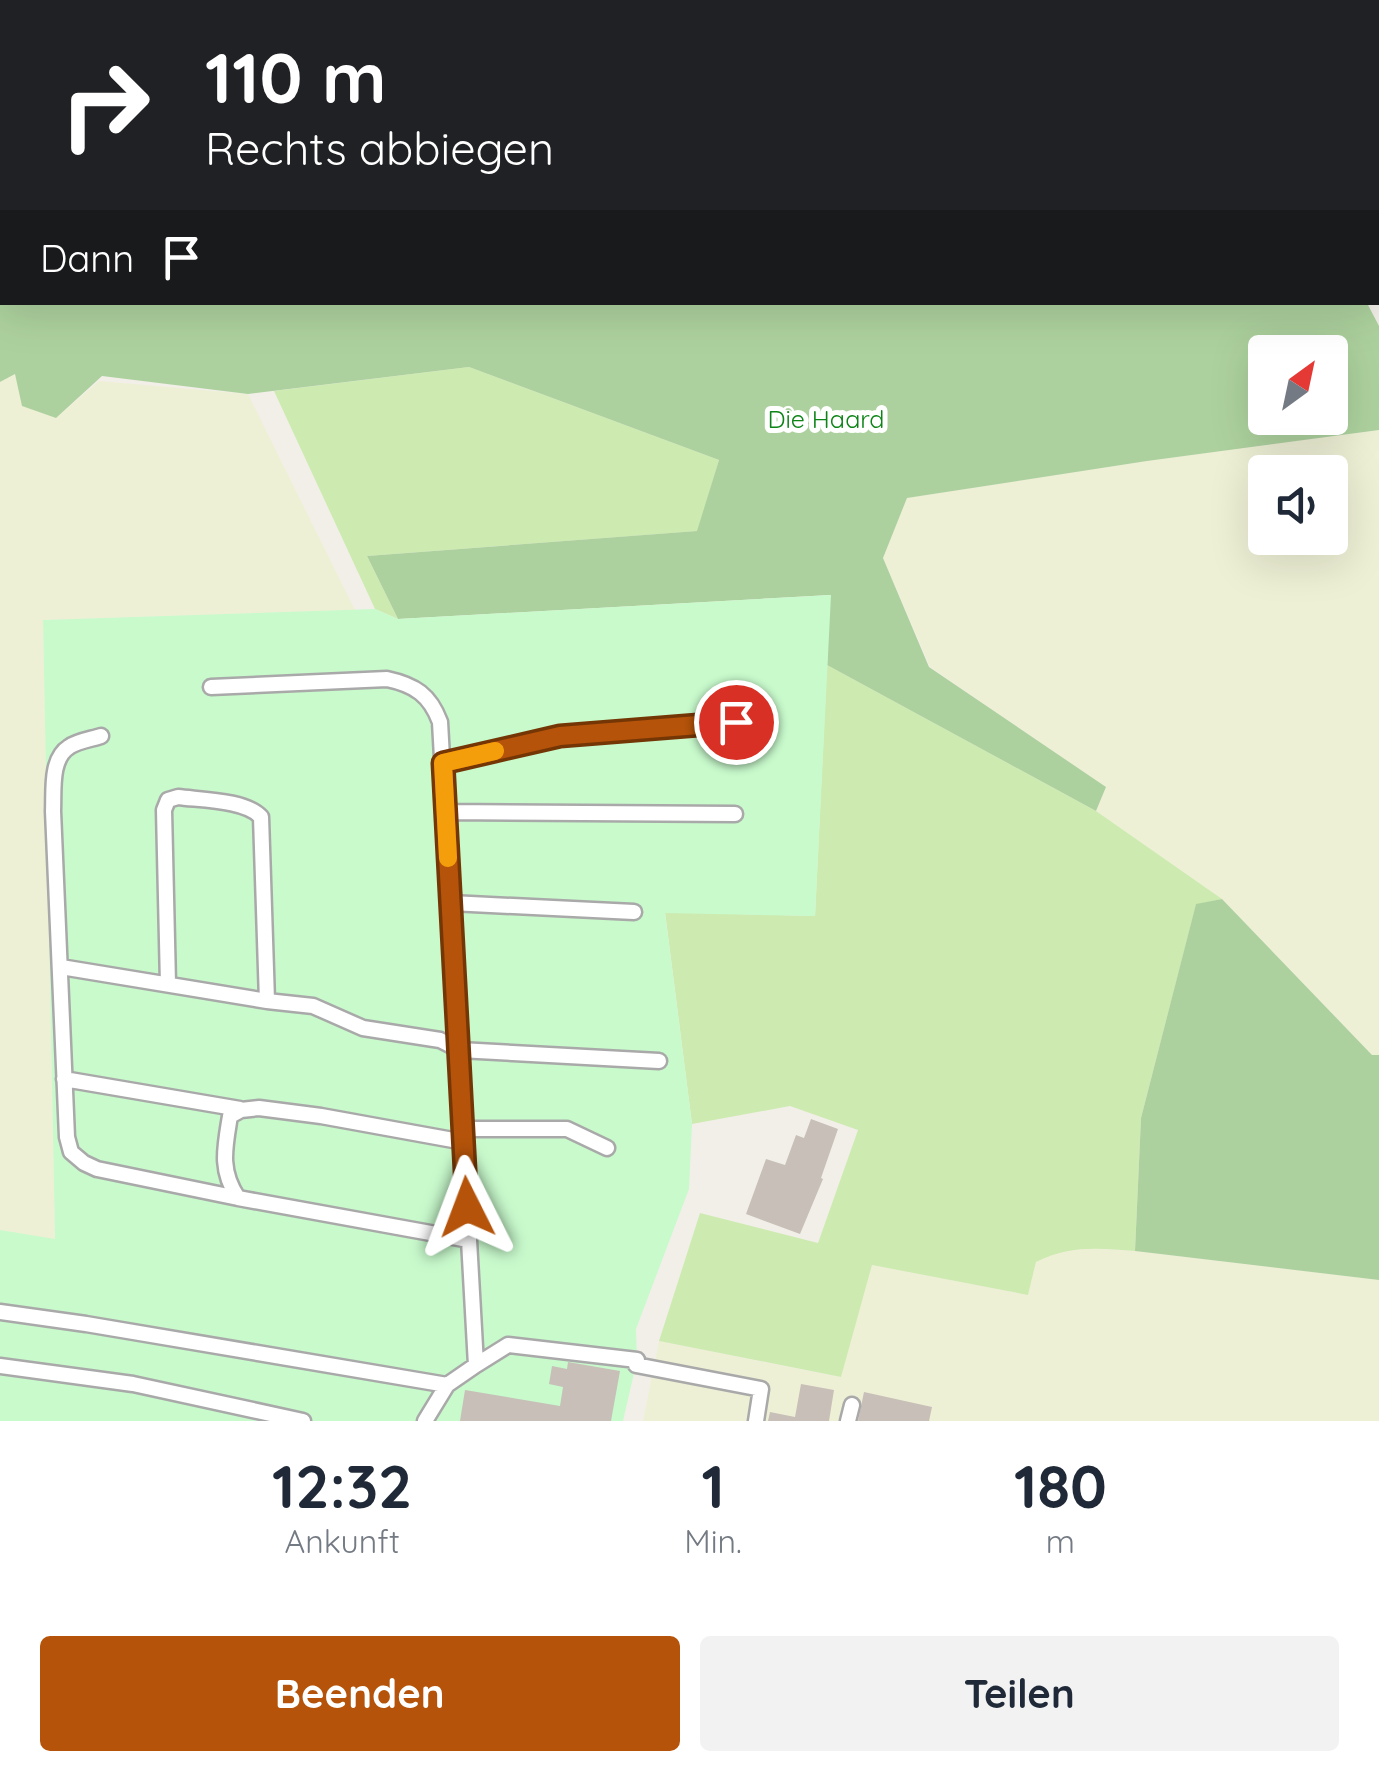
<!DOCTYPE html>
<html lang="de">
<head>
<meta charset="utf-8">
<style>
	:root { --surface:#fff; --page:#f2f2f3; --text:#1f2937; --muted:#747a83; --accent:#b45309 }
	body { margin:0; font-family:Quicksand,sans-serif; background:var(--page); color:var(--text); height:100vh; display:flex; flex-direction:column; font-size:38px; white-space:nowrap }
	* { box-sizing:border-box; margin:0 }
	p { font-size:32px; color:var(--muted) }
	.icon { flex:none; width:55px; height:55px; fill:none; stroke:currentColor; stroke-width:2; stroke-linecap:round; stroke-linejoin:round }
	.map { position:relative; height:1421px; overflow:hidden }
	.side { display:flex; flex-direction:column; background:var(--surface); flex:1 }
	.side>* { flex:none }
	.top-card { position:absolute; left:0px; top:0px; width:1380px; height:305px; box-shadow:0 10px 40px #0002; background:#202124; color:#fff; overflow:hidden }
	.needle { width:65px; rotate:33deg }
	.tools { position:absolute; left:1248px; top:335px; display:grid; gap:20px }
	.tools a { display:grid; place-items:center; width:100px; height:100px; border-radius:10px; background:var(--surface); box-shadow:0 10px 40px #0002; font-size:50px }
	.pin { position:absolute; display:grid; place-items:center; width:85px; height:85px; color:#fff; margin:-42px; border:5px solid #fff; border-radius:50%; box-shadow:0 2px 10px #0007 }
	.me { position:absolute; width:110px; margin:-55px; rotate:357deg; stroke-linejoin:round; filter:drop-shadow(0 0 8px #0008) }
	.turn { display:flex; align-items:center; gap:35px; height:210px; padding:0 40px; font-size:45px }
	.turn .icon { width:130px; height:130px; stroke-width:2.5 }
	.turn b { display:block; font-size:70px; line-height:85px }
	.then { display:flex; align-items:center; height:95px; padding:0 40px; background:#0003; gap:20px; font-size:38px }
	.eta { display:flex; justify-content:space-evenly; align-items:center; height:170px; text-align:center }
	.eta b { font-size:60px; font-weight:700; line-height:70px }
	.primary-button { display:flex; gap:20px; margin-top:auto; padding:20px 40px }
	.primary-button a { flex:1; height:115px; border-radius:10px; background:var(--accent); color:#fff; font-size:40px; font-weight:700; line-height:115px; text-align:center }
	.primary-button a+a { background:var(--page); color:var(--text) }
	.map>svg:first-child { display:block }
</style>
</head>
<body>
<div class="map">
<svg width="1379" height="1421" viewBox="0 0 1379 1421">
	<rect width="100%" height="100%" fill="#f2efe9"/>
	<path fill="#eef0d5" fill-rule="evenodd" d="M231,0H664V2H232Z
		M14,374L56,418L99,381L248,394L355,610L43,620L55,1240L0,1230V382Z
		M1379,430V1055H1372L1222,899L1096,811L1106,787L930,667L883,558L907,498L1147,461ZM1265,472H1330V538H1265Z
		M1086,1248L1135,1251L1379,1280V1421H643L659,1341L840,1377L872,1265L1028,1295L1036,1262L1056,1252Z"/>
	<path fill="#cdebb0" d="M1211,0H1379V203L1378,204V2H1212Z
		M469,367L719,460L698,531L367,556L398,619L375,609L274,391Z
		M827,665L1096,811L1222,899L1196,905L1141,1118L1135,1251C1097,1248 1070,1245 1036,1262L1028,1295L872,1265L841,1377L659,1341L700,1213L818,1243L858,1130L790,1106L692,1124L665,912L815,916Z"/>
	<path fill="#add19e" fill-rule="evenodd" d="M0,0H231L232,2H2V302L1367,303L1379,326V430L1147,461L907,498L883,558L929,667L1106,787L1096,811L827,665L830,595L398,619L367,556L697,531L719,460L469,367L248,394L102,376L56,418L22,406L15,374L0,382ZM1265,352H1330V418H1265Z
		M664,0H1211L1212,2H664Z
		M1222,899L1372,1055H1379V1280L1135,1251L1141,1118L1196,904Z"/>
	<path fill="#c8facc" d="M831,595L815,916L665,913L692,1124L689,1189L636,1329L637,1360L623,1421H0V1230L55,1239L43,620L375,609L398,619Z"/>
	<path fill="#c7bfb8" d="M811,1119L838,1129L821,1178L823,1179L800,1234L746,1214L766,1159L785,1165L796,1135L804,1138Z
		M568,1362L620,1371L611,1421H460L465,1390L560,1406L563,1387L549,1384L552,1366L567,1369Z
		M801,1384L834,1390L829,1421H768L770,1412L795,1417Z
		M864,1392L932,1407L929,1421H858Z"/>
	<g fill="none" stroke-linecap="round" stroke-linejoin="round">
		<g stroke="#a9a9a9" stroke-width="19">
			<path id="service" d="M211,687L387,679C415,685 430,695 440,722L476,1365L447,1385L425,1421
				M101,736C92,739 77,741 69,747C50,759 54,791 53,811L67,1137L71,1152L84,1163L97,1169L238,1198L469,1240
				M443,763L560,737L736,722
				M446,812L735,814
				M451,903L634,912
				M61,967L267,1001L313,1006L363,1028L440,1040L460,1050L659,1061
				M168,984L164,810L168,800L178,797C201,800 246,800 261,817L267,1001
				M64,1079L240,1109
				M463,1129H567L607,1148
				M238,1198C219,1170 225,1147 230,1116L241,1110L259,1108L321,1116L464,1142
				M0,1312L86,1324L447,1385
				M476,1365L508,1345L637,1360
				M636,1365L761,1389L756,1421
				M0,1366L133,1384L303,1421
				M848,1421L852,1405"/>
		</g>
		<use href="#service" stroke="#fff" stroke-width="14"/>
	</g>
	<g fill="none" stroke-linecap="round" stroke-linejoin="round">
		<g stroke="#753606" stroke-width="25">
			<path id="route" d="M467,1207L443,763L560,736L736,722"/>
		</g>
		<use href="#route" stroke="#b45309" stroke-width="18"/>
		<path stroke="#f59e0b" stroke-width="18" d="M448,858L443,763L495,751"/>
	</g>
	<g text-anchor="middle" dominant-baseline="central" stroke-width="10" stroke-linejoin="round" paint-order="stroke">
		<g font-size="25" fill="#0c8416" stroke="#fff">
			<text x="826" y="418">Die Haard</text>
		</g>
	</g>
</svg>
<div class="tools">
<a><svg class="needle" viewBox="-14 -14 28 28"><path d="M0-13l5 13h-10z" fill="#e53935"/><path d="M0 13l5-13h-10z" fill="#747a83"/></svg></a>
<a><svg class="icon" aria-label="sound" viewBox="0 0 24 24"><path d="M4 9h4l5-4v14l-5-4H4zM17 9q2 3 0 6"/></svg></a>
</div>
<div class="pin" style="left:736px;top:722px;background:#d93025"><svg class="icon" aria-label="arrive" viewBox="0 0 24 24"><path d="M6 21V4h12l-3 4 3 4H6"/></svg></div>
<svg class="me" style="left:467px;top:1207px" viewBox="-20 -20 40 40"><path d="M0-17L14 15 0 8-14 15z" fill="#b45309" stroke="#fff" stroke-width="4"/></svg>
<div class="top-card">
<div class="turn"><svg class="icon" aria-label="right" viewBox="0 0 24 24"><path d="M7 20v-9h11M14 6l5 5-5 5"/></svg><div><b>110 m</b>Rechts abbiegen</div></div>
<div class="then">Dann<svg class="icon" aria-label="arrive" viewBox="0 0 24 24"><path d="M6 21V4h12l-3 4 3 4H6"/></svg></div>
</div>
</div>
<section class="side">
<div class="eta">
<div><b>12:32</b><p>Ankunft</p></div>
<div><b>1</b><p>Min.</p></div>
<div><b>180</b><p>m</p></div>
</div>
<div class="primary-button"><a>Beenden</a><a>Teilen</a></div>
</section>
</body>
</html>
